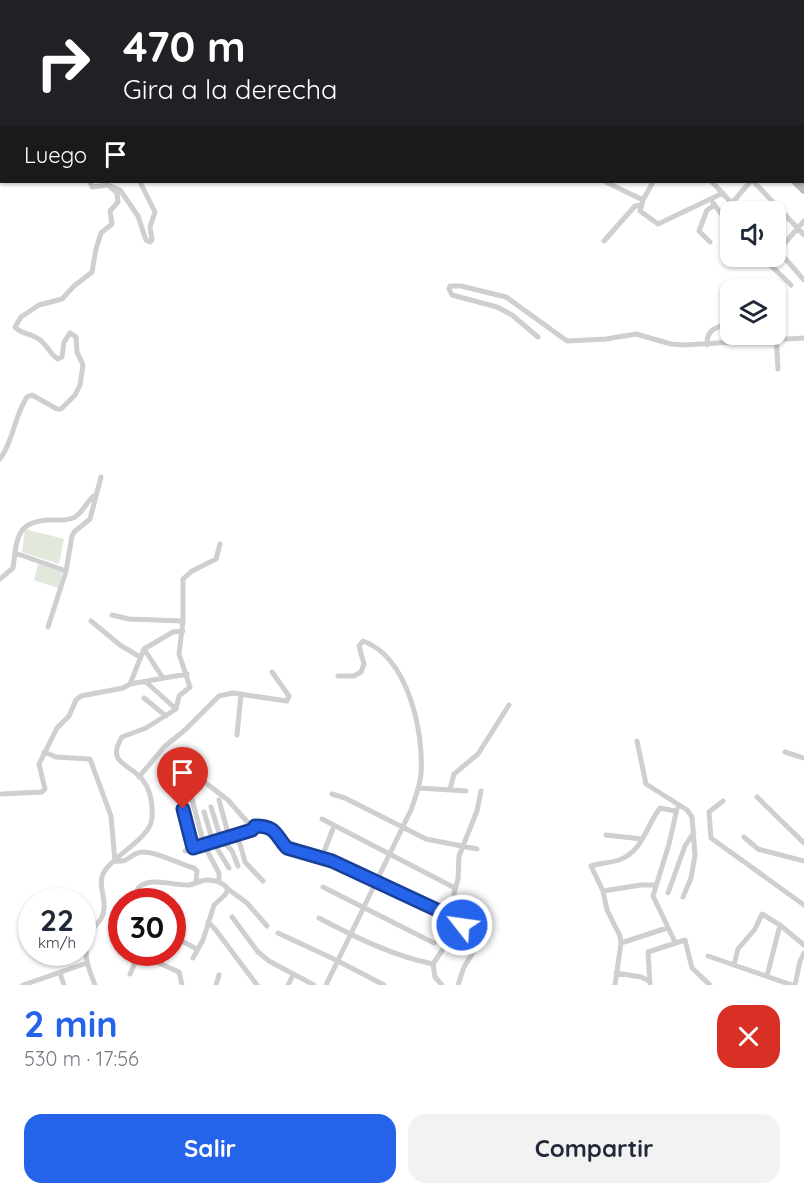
<!DOCTYPE html>
<html lang="es">
<head>
<meta charset="utf-8">
<style>
	:root { --surface:#fff; --page:#f2f2f3; --text:#1f2937; --muted:#747a83; --accent:#2563eb }
	body { margin:0; font-family:Quicksand,sans-serif; background:var(--page); color:var(--text); height:100vh; display:flex; flex-direction:column; font-size:22px; white-space:nowrap }
	* { box-sizing:border-box; margin:0 }
	p { font-size:20px; color:var(--muted) }
	.icon { flex:none; width:33px; height:33px; fill:none; stroke:currentColor; stroke-width:2; stroke-linecap:round; stroke-linejoin:round }
	.map { position:relative; height:985px; overflow:hidden }
	.drawer { display:flex; flex-direction:column; background:var(--surface); flex:1 }
	.drawer>* { flex:none }
	.top-card { position:absolute; left:0px; top:0px; width:804px; height:183px; box-shadow:0 2px 4px #0004; background:#202124; color:#fff; overflow:hidden }
	.controls { position:absolute; left:720px; top:201px; display:grid; gap:12px }
	.controls a { display:grid; place-items:center; width:66px; height:66px; border-radius:12px; background:var(--surface); box-shadow:0 2px 4px #0004; font-size:30px }
	.speed { position:absolute; left:18px; top:888px; display:flex; gap:12px; font-size:30px; font-weight:700; text-align:center }
	.speed>* { display:grid; place-content:center; width:78px; height:78px; border-radius:50%; background:var(--surface); box-shadow:0 2px 4px #0004; line-height:1 }
	.speed small { font-size:15px; font-weight:400 }
	.speed .limit { border:9px solid #d22; background:#fff; color:#111 }
	.pin { position:absolute; display:grid; place-items:center; width:51px; height:51px; color:#fff; margin:-62px -26px; border-radius:50% 50% 50% 0; rotate:-45deg; box-shadow:0 0 6px #0007 }
	.pin .icon { rotate:45deg }
	.me { position:absolute; width:66px; margin:-33px; rotate:300deg; stroke-linejoin:round; filter:drop-shadow(0 0 4px #0008) }
	.turn { display:flex; align-items:center; gap:21px; height:126px; padding:0 24px; font-size:27px }
	.turn .icon { width:78px; height:78px; stroke-width:2.5 }
	.turn b { display:block; font-size:42px; line-height:51px }
	.then { display:flex; align-items:center; height:57px; padding:0 24px; background:#0003; gap:12px; font-size:22px }
	.round { display:grid; place-items:center; flex:none; width:63px; height:63px; border-radius:18px; background:var(--page) }
	.overview { display:flex; align-items:center; justify-content:space-between; height:102px; padding:0 24px }
	h1 { font-size:36px; font-weight:700; line-height:45px; color:var(--accent) }
	.button { display:flex; gap:12px; margin-top:auto; padding:12px 24px }
	.button a { flex:1; height:69px; border-radius:18px; background:var(--accent); color:#fff; font-size:24px; font-weight:700; line-height:69px; text-align:center }
	.button a+a { background:var(--page); color:var(--text) }
	.map>svg:first-child { display:block }
</style>
</head>
<body>
<div class="map">
<svg width="804" height="985" viewBox="0 0 804 985">
	<rect width="100%" height="100%" fill="#fff"/>
	<path fill="#e2e8dc" d="M25,529L64,539L59,564L22,552Z
		M38,564L62,572L58,588L34,580Z"/>
	<g fill="none" stroke-linecap="round" stroke-linejoin="round">
		<path stroke="#cfcfcf" stroke-width="5" d="M104,0L105,2
			M303,0V2
			M751,0H754
			M697,2V0
			M779,2V0
			M802,94L804,96
			M802,130L804,128
			M90,182L92,187L108,185L120,190L138,216L146,240L150,242L152,240L150,227L155,212L140,182
			M606,182L643,200
			M653,182L643,200L640,211L658,224L723,193
			M712,182L740,212
			M754,182L804,235
			M713,203L730,225
			M732,203L750,182
			M604,241L635,206L641,205
			M710,242L699,231L707,210L715,205
			M776,248L804,280
			M778,251L804,221
			M761,256L791,285
			M776,334L778,369
			M538,337L512,315L497,307L452,295L449,289L450,286H461L506,297L567,341L606,339L636,334L671,344L684,345L804,338
			M707,345C706,329 717,327 730,323
			M0,459C14,440 14,416 27,397L32,395L57,409H61L75,395L80,385L83,365L77,352L76,337L70,333L64,342L62,357L58,359C49,354 47,343 37,338C30,333 21,334 15,327L21,317L39,305L62,299L74,286L92,272L96,249L101,233L112,224L110,211L118,202L117,193L108,185
			M15,553L66,571
			M0,579L13,568C17,540 15,521 50,520C57,520 66,521 73,518C82,515 87,500 95,495
			M112,615L129,619L183,621
			M91,621L120,645L140,657
			M48,627L66,571L72,536L74,532L90,519L101,477
			M144,649L163,678
			M146,682L176,709
			M130,684L187,674
			M144,698L166,716
			M237,735L241,694
			M637,741L646,784L687,810L692,817L695,855L691,878L683,897
			M44,752L56,757L90,759L111,816L115,861C130,863 130,853 142,852C155,851 180,864 194,868L197,871L196,883
			M785,752L804,758
			M139,777L164,747L185,730L219,696L233,693L287,701L289,696L272,672
			M198,777L228,800L249,824L273,829L287,848L332,861L450,916L462,925L486,932L464,967L458,985
			M419,788L466,791
			M450,789L454,774L478,754L509,705
			M2,794L42,792L45,789L39,764L57,728L69,716L76,700L81,696L123,688L130,684L144,649L173,632L183,631
			M332,794L345,798L426,839L477,849
			M757,797L804,843
			M192,799L204,845L219,873V882
			M219,800L229,837
			M723,801L709,812L711,838L804,905
			M211,807L221,839L232,851L238,866
			M183,809L193,848
			M204,812L213,842L229,868
			M322,819L455,888
			M606,835L642,839
			M233,836L240,844L245,862L263,881
			M744,837L758,849L804,861
			M185,851L252,830L255,826
			M322,857L334,826
			M323,887L434,943
			M228,889L247,903L267,926
			M603,891L641,885H656
			M668,893L685,846L694,832
			M137,902C137,897 135,892 138,888C150,876 174,886 189,885C195,884 201,880 207,880C215,880 224,883 228,889L225,895L214,905L203,940L193,958
			M232,917L258,952L269,961L314,985
			M319,918C355,937 393,956 433,964
			M208,922L215,929L257,985
			M278,933L338,961L384,985
			M172,936L197,949
			M675,942L653,896L669,844L677,809
			M621,943L667,928
			M146,952L159,963L179,972L182,985
			M708,956L792,985
			M734,965L738,949L755,929L762,914L780,925L804,945
			M60,973L64,985
			M616,973L641,977L649,981
			M130,974L140,952
			M767,976L780,925
			M23,985L87,963
			M95,985C88,968 81,950 91,932C96,923 103,921 104,909C106,898 97,883 104,872C114,855 151,838 152,818C153,804 151,790 142,779C128,763 106,763 122,737L146,728L176,709L179,696L190,687L179,654L183,621V579L192,571L216,559L220,544
			M216,985L219,975
			M288,985L293,975
			M326,985L411,810C415,798 420,786 421,774C424,732 408,657 363,641L359,646L364,664L361,672L354,676H338
			M442,985L435,977L433,964L451,937L456,920L454,893L458,879L459,856L477,811L481,791
			M615,985L621,943L620,936L607,910L603,891L591,866C599,863 610,863 619,860C643,851 645,828 660,808L675,811
			M650,985L648,952L685,940L692,968L710,985
			M795,985L800,961L804,953"/>
		<path stroke="#cfcfcf" stroke-width="6" d="M723,2V0"/>
		<path stroke="#bcbcbc" stroke-width="8" d="M802,178L804,180
			M796,182L804,190"/>
	</g>
	<g fill="none" stroke-linecap="round" stroke-linejoin="round">
		<g stroke="#184099" stroke-width="15">
			<path id="route" d="M183,809L193,848L252,830L255,826C277,826 275,835 287,848L332,861L450,916L462,925"/>
		</g>
		<use href="#route" stroke="#2563eb" stroke-width="10"/>
	</g>
</svg>
<div class="controls">
<a><svg class="icon" aria-label="sound" viewBox="0 0 24 24"><path d="M4 9h4l5-4v14l-5-4H4zM17 9q2 3 0 6"/></svg></a>
<a><svg class="icon" aria-label="layers" viewBox="0 0 24 24"><path d="M12 4l9 5-9 5-9-5zM3 14l9 5 9-5"/></svg></a>
</div>
<div class="speed"><div>22<small>km/h</small></div><div class="limit">30</div></div>
<div class="pin" style="left:183px;top:809px;background:#d93025"><svg class="icon" aria-label="arrive" viewBox="0 0 24 24"><path d="M6 21V4h12l-3 4 3 4H6"/></svg></div>
<svg class="me" style="left:462px;top:925px" viewBox="-20 -20 40 40"><circle r="17" fill="#2563eb" stroke="#fff" stroke-width="3"/><path d="M0-11L8 9 0 5-8 9z" fill="#fff"/></svg>
<div class="top-card">
<div class="turn"><svg class="icon" aria-label="right" viewBox="0 0 24 24"><path d="M7 20v-9h11M14 6l5 5-5 5"/></svg><div><b>470 m</b>Gira a la derecha</div></div>
<div class="then">Luego<svg class="icon" aria-label="arrive" viewBox="0 0 24 24"><path d="M6 21V4h12l-3 4 3 4H6"/></svg></div>
</div>
</div>
<section class="drawer">
<div class="overview"><div><h1>2 min</h1><p>530 m · 17:56</p></div><a class="round" style="background:#d93025;color:#fff"><svg class="icon" aria-label="close" viewBox="0 0 24 24"><path d="M6 6l12 12M18 6L6 18"/></svg></a></div>
<div class="button"><a>Salir</a><a>Compartir</a></div>
</section>
</body>
</html>
